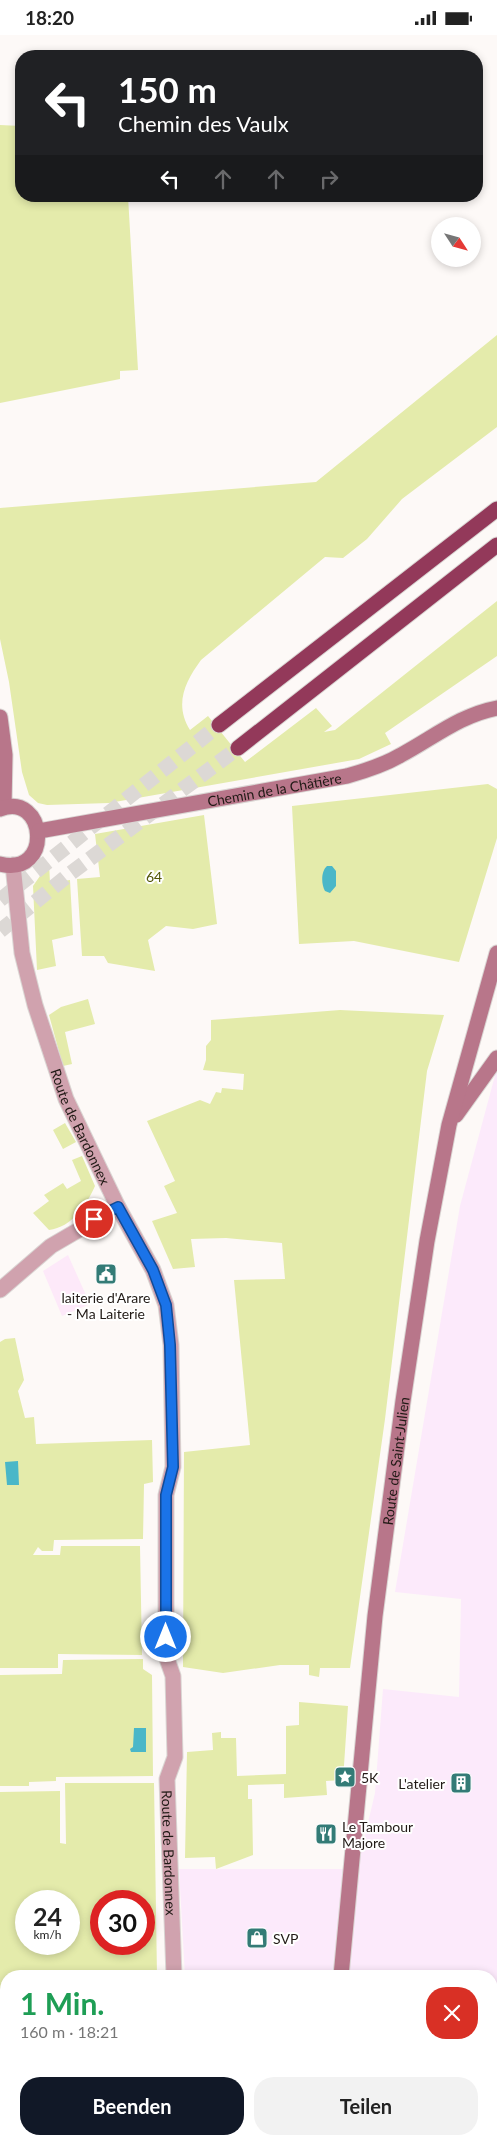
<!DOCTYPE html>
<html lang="de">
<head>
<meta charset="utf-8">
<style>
	:root { --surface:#fff; --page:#f2f2f2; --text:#222; --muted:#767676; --accent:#111827 }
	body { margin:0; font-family:Lato,sans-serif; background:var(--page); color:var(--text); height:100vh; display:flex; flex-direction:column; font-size:19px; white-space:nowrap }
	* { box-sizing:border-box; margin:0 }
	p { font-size:16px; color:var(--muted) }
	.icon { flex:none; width:28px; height:28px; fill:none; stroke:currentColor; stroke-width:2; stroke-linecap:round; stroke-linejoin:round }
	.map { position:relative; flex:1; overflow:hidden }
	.drawer { position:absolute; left:0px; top:1935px; width:498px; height:175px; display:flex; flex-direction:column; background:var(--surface); border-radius:20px 20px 0 0; box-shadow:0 2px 8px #0003 }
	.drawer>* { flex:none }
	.banner { position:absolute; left:15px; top:15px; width:468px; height:152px; border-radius:20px; box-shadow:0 2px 8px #0003; background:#202124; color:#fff; overflow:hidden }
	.needle { width:32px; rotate:126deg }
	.controls { position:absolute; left:431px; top:182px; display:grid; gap:10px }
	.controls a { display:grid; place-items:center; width:50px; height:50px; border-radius:50%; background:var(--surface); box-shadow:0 2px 8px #0003; font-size:25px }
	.speed { position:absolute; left:15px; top:1855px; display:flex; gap:10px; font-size:25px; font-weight:700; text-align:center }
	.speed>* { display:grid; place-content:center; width:65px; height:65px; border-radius:50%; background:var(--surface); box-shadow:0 2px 8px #0003; line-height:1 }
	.speed small { font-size:12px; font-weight:400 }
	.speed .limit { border:8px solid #d22; background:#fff; color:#111 }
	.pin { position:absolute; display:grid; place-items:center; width:42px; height:42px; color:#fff; margin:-21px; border:2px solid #fff; border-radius:50%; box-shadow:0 1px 5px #0007 }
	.me { position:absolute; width:55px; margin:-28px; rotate:0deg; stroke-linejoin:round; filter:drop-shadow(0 0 4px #0008) }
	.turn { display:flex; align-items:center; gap:18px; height:105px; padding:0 20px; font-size:22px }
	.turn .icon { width:65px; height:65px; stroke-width:2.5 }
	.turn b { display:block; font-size:35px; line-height:42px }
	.lanes { display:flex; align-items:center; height:48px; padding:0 20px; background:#0003; justify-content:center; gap:25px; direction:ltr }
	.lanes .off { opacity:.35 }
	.round { display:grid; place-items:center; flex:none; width:52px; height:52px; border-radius:20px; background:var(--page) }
	.overview { display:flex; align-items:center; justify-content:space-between; height:85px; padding:0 20px }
	h1 { font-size:30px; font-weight:700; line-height:38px; color:#1e9e55 }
	.button { display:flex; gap:10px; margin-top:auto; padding:10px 20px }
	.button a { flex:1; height:58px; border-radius:20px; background:var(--accent); color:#fff; font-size:20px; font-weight:700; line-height:58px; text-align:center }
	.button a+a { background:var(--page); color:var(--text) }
	.status { display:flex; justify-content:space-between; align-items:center; height:35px; padding:0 25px; background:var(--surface); direction:ltr }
	.status svg { height:14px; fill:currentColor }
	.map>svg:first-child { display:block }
</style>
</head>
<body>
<div class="status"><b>18:20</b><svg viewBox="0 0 49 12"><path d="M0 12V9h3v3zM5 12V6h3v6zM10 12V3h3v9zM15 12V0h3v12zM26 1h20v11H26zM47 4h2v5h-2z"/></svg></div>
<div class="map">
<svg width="497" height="2110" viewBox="0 0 497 2110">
	<rect width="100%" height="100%" fill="#fdf9f7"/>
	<path fill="#fceafb" d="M497,1033V2110H194L193,2104H491V1941H185L179,1834H357L375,1758L383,1654L459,1662L461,1564L395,1557L460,1171Z"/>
	<path fill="#fde9f9" d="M68,1220L90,1269L62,1281L43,1236Z"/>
	<path fill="#e4ebab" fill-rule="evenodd" d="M0,90L21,91V161H128L138,335L120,336V344L0,368Z
		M497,300V392L402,464L367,504L343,523L325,522L201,625C185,647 174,669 190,695L208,681L245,727L316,673L332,691L324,697L335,695L497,566V621L385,698L391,709L359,724L109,768L47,770L38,768L29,760L22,737L9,647L0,604V473L316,447Z
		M488,749L497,754V803L459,927L354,906L299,909L292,771Z
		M204,780L217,889L193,894L166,891L148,905L155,936L108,928L104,921H82L77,844L100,842L95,799Z
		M49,828L50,848L70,845L73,900L52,905L56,931L37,935L33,851Z
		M88,964L95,989L65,997L72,1029L63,1031L49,980L61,972Z
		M340,975L444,980L427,1036L385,1384L350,1633H320L319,1642L309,1640V1630H280L223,1638L183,1632L184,1417L250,1410L234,1245L285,1244L282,1208L226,1203L191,1204L195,1232L173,1234L152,1186L177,1178L164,1151L175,1146L147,1086L200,1065L210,1069L216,1057L221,1058L222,1053L243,1055L244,1039L203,1035L206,1025V1011L211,1005V985Z
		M65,1088L76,1107L63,1114L53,1095Z
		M82,1121L95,1151C86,1171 72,1192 49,1195L33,1178L49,1166L44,1160L63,1148L67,1154L81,1146L72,1125Z
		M15,1303L24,1345L18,1356L25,1383L34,1382L36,1409L152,1405L153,1447L144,1449L143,1504L54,1505L53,1516H42L38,1512L33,1520H60L61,1511H140L142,1620L58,1619V1633H0V1307L5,1304Z
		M143,1624V1634L152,1640L153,1741L56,1742V1746L29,1747V1751H0V1640L62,1639L63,1625Z
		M299,1667L348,1671L343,1745L326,1746L327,1760L284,1763V1749L248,1750V1764H252L253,1820L216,1834L215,1822L185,1823L187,1717L213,1715L212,1698L221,1697V1703H236L237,1741L286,1739V1691L299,1690Z
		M65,1748H154L157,1941H6V2002H0V1757L60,1756V1808L66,1809ZM26,1866H69V1909H26ZM101,1866H144V1909H101Z"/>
	<path fill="#4ab7c8" d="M327,831H332L336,836V851L330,858L325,856C321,849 321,836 327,831Z
		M18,1426L19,1450H7L5,1427Z
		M134,1693H146V1717H131L130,1714L133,1712Z"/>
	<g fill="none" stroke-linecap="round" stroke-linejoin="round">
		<path stroke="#dcd8d5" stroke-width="15" stroke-dasharray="15 8" stroke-linecap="butt" d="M0,865L219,690
			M0,896L67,841L238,713"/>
		<g stroke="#dad5d3" stroke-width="17">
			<g id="street">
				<path id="s1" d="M13,830L22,918L35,970L66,1064L118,1172L153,1235L166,1270L171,1310L173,1432L166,1460V1621L173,1641L175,1722L167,1744L174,1941"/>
				<path d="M0,1255L51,1211L118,1172"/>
				<path d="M0,2019L6,2022"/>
				<path d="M58,2104L59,2110"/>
				<path d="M183,2104V2110"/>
				<path d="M28,2110L29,2104"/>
			</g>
		</g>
		<g stroke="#dad5d3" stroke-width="17">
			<g id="secondary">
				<path d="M0,682L5,720L4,772"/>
				<path d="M0,774C46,756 54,842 0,829"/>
				<path id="s2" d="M39,796L347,741C365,736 384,730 401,720C433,703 460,680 497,673"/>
				<path d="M456,1080L497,1023"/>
				<path id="s3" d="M341,1941L375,1581L403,1366L427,1206L449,1090L497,918"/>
				<path d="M322,2110L323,2104"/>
			</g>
		</g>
		<g stroke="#dad5d3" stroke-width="17">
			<path id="highway" d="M219,690L497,474
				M238,713L497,510"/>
		</g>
		<use href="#street" stroke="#d0a2ae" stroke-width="15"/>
		<use href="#secondary" stroke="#b8768a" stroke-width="15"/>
		<use href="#highway" stroke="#93395a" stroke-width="15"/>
	</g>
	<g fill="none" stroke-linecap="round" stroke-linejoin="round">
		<g stroke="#114b97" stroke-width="12">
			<path id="route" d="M94,1184L118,1172L153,1235L166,1270L170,1310L173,1432L166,1460V1602"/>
		</g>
		<use href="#route" stroke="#1a73e8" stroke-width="9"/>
	</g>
	<defs>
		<g id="civic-square" transform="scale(1.125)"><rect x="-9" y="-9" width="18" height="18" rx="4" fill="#337b76" stroke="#fff"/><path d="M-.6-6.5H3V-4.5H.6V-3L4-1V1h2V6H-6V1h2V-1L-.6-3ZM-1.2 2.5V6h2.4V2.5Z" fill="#fff"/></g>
		<g id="sight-square" transform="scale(1.125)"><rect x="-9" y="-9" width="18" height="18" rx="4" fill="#337b76" stroke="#fff"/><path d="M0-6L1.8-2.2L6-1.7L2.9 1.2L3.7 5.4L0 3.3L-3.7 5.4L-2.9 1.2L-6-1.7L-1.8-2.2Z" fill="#fff"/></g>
		<g id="building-square" transform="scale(1.125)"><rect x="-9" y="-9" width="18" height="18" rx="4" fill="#337b76" stroke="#fff"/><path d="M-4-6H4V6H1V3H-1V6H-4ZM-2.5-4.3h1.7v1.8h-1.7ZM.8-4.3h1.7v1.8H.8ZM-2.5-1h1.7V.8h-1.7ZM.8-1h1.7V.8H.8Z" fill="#fff"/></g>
		<g id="restaurant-square" transform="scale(1.125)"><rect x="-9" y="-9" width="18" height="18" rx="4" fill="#337b76" stroke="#fff"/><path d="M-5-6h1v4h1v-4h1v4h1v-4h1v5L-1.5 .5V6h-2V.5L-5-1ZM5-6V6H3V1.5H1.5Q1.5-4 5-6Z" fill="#fff"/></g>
		<g id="shop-square" transform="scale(1.125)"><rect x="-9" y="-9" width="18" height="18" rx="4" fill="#337b76" stroke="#fff"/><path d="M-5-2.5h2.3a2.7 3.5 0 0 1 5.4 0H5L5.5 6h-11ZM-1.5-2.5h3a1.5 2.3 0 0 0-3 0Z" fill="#fff"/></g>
	</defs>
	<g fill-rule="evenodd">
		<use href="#civic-square" x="106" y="1239"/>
		<use href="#sight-square" x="345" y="1742"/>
		<use href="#building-square" x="461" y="1748"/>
		<use href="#restaurant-square" x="326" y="1799"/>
		<use href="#shop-square" x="257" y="1903"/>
	</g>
	<g text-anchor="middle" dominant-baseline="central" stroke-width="4" stroke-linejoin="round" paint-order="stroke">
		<g font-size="14" fill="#211a16" stroke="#fff">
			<text stroke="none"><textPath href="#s2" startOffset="239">Chemin de la Châtière</textPath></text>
			<text stroke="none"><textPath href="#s1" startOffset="272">Route de Bardonnex</textPath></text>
			<text stroke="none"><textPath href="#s3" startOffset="518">Route de Saint-Julien</textPath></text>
			<text stroke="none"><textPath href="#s1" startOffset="1022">Route de Bardonnex</textPath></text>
		</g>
		<g font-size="14" fill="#525608" stroke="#fff">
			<text x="154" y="841">64</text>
		</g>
		<g font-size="14" fill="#211a16" stroke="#fff" text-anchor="start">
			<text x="106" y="1262" text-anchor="middle">laiterie d'Arare<tspan x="106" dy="16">- Ma Laiterie</tspan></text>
			<text x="361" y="1742">5K</text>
			<text x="445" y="1748" text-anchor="end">L'atelier</text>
			<text x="342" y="1791">Le Tambour<tspan x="342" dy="16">Majore</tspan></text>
			<text x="273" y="1903">SVP</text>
		</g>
	</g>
</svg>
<div class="controls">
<a><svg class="needle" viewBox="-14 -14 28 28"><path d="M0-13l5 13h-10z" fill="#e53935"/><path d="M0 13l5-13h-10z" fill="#767676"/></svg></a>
</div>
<div class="speed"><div>24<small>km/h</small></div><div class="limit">30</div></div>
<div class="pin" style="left:94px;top:1184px;background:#d93025"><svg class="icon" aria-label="arrive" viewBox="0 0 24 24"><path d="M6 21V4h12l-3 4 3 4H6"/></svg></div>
<svg class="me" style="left:166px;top:1602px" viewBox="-20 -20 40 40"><circle r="17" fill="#1a73e8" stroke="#fff" stroke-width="3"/><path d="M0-11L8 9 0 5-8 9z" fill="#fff"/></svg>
<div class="banner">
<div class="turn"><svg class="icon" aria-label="left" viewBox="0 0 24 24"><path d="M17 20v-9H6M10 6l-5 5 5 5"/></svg><div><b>150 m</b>Chemin des Vaulx</div></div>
<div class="lanes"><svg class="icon" aria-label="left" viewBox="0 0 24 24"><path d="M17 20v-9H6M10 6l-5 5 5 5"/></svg><svg class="icon off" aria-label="ahead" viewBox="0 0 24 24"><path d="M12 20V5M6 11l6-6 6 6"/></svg><svg class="icon off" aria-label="ahead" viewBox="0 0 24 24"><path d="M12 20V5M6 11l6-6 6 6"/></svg><svg class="icon off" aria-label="right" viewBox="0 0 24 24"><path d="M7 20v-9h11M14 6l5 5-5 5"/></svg></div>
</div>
<section class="drawer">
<div class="overview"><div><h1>1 Min.</h1><p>160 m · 18:21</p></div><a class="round" style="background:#d93025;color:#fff"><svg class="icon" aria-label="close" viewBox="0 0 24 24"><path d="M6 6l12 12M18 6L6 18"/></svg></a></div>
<div class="button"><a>Beenden</a><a>Teilen</a></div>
</section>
</div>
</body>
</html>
